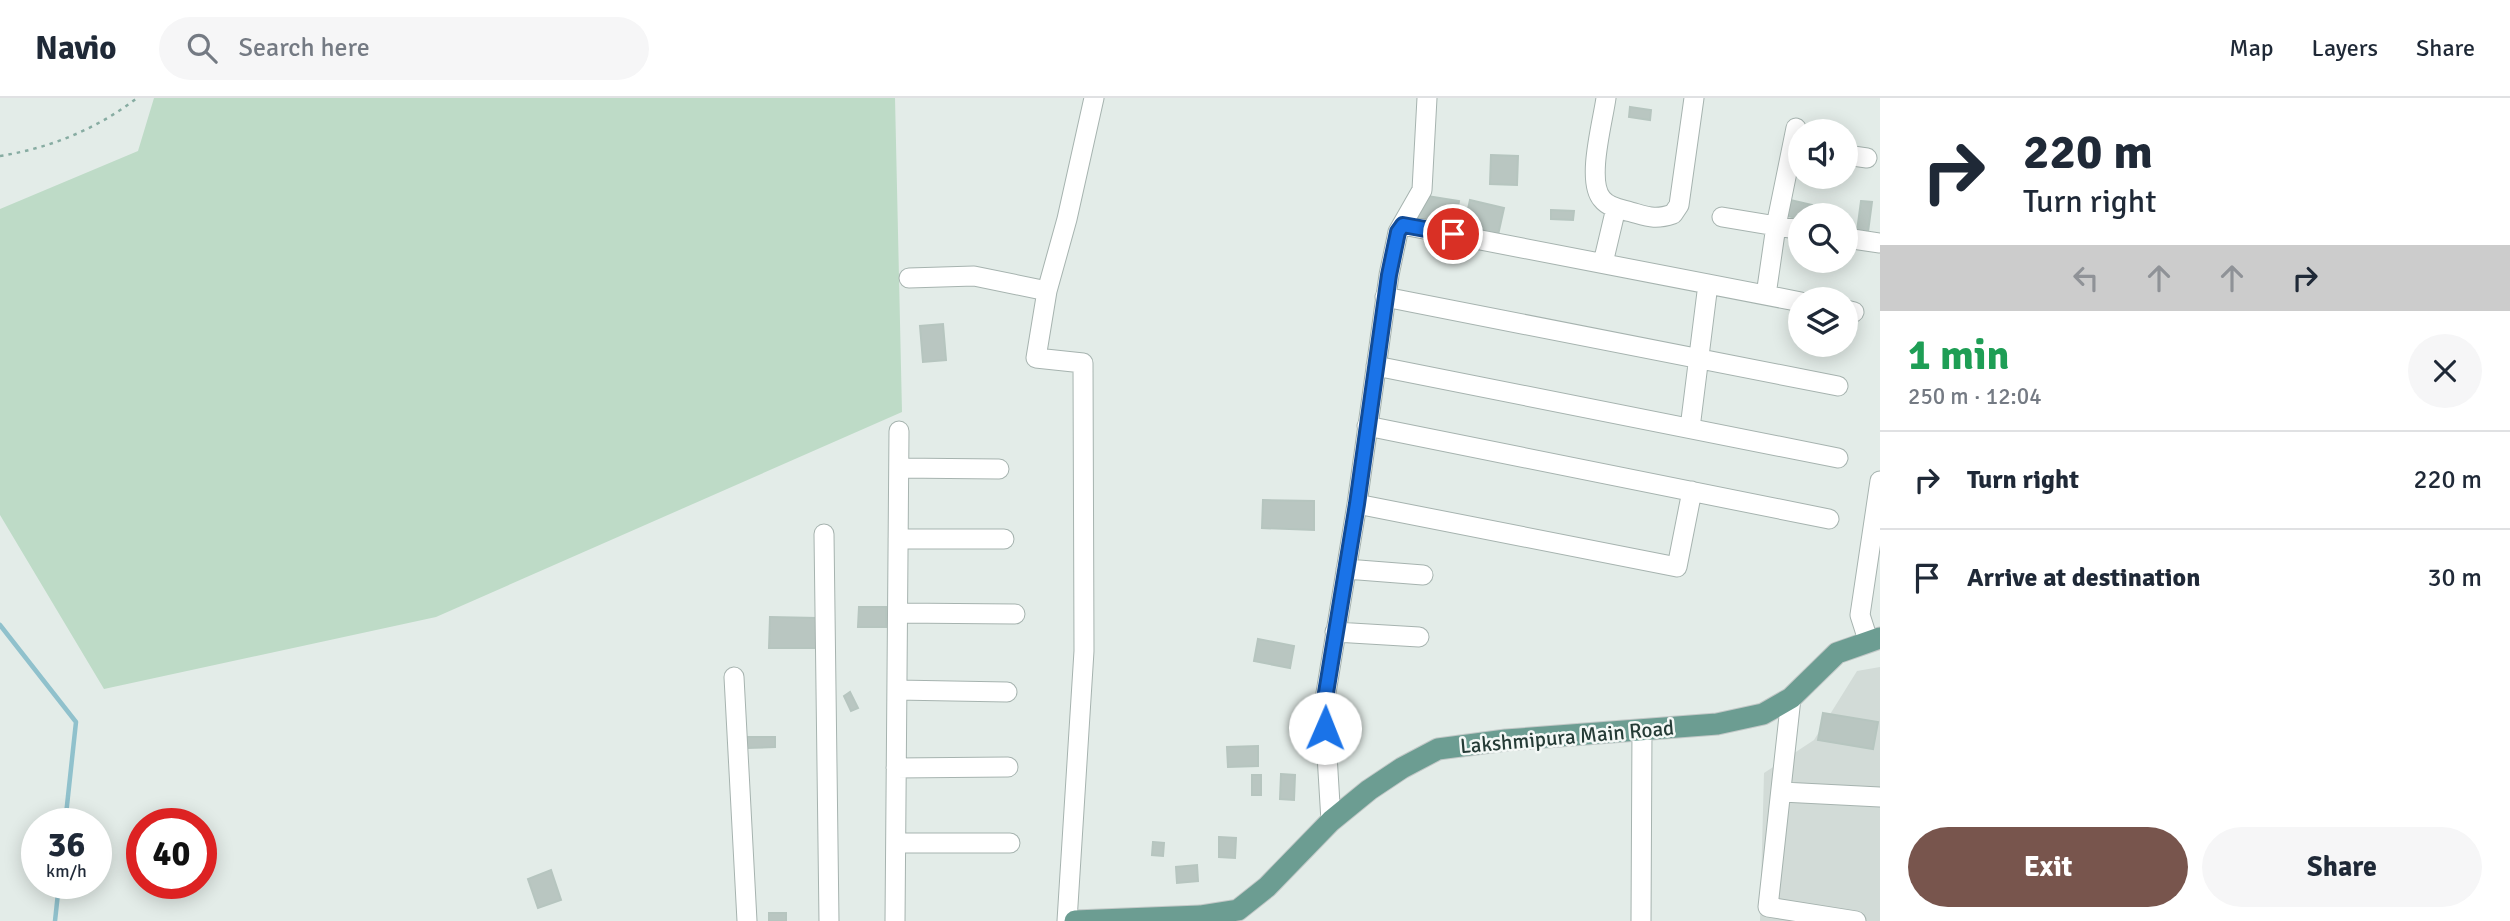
<!DOCTYPE html>
<html lang="en">
<head>
<meta charset="utf-8">
<style>
	:root { --surface:#fff; --page:#f6f6f7; --text:#1f2937; --muted:#747a83; --line:#e0e1e3; --accent:#78554d }
	body { margin:0; font-family:Signika,sans-serif; background:var(--page); color:var(--text); height:100vh; display:flex; flex-direction:column; font-size:26px; white-space:nowrap }
	* { box-sizing:border-box; margin:0 }
	p { font-size:23px; color:var(--muted) }
	.icon { flex:none; width:38px; height:38px; fill:none; stroke:currentColor; stroke-width:2; stroke-linecap:round; stroke-linejoin:round }
	.map { position:relative; flex:1; overflow:hidden }
	.drawer { display:flex; flex-direction:column; background:var(--surface); width:630px }
	.drawer>* { flex:none }
	.top-card { background:#fff; color:var(--text); overflow:hidden }
	.controls { position:absolute; left:1788px; top:21px; display:grid; gap:14px }
	.controls a { display:grid; place-items:center; width:70px; height:70px; border-radius:50%; background:var(--surface); box-shadow:0 4px 18px #0003; font-size:35px }
	.speed { position:absolute; left:21px; top:710px; display:flex; gap:14px; font-size:35px; font-weight:700; text-align:center }
	.speed>* { display:grid; place-content:center; width:91px; height:91px; border-radius:50%; background:var(--surface); box-shadow:0 4px 18px #0003; line-height:1 }
	.speed small { font-size:18px; font-weight:400 }
	.speed .limit { border:10px solid #d22; background:#fff; color:#111 }
	.pin { position:absolute; display:grid; place-items:center; width:60px; height:60px; color:#fff; margin:-30px; border:4px solid #fff; border-radius:50%; box-shadow:0 2px 7px #0007 }
	.me { position:absolute; width:77px; margin:-38px; rotate:1deg; stroke-linejoin:round; filter:drop-shadow(0 0 5px #0008) }
	.turn { display:flex; align-items:center; gap:24px; height:147px; padding:0 28px; font-size:32px }
	.turn .icon { width:91px; height:91px; stroke-width:2.5 }
	.turn b { display:block; font-size:49px; line-height:60px }
	.lanes { display:flex; align-items:center; height:66px; padding:0 28px; background:#0003; justify-content:center; gap:35px; direction:ltr }
	.lanes .off { opacity:.35 }
	.round { display:grid; place-items:center; flex:none; width:74px; height:74px; border-radius:37px; background:var(--page) }
	.overview { display:flex; align-items:center; justify-content:space-between; height:119px; padding:0 28px }
	h1 { font-size:42px; font-weight:800; line-height:52px; color:#1e9e55 }
	.primary-button { display:flex; gap:14px; margin-top:auto; padding:14px 28px }
	.primary-button a { flex:1; height:80px; border-radius:42px; background:var(--accent); color:#fff; font-size:28px; font-weight:800; line-height:80px; text-align:center }
	.primary-button a+a { background:var(--page); color:var(--text) }
	ul { padding:0; list-style:none }
	li { display:flex; align-items:center; gap:21px; height:98px; padding:0 28px; border-top:2px solid var(--line) }
	li div { flex:1 }
	li b { display:block; font-size:26px }
	li em { font-style:normal }
	header { display:flex; align-items:center; gap:42px; box-sizing:border-box; height:98px; padding:0 35px; background:var(--surface); border-bottom:2px solid var(--line) }
	header strong { font-size:33px }
	nav { display:flex; gap:38px; margin-inline-start:auto; font-size:24px }
	.search { width:490px; height:63px; background:var(--page); display:flex; align-items:center; gap:18px; box-sizing:border-box; padding:0 24px; border-radius:38px; color:var(--muted); font-size:26px }
	main { display:flex; flex:1; min-height:0 }
	.map>svg:first-child { display:block }
</style>
</head>
<body>
<header>
<strong>Navio</strong>
<div class="search"><svg class="icon" aria-label="search" viewBox="0 0 24 24"><circle cx="10" cy="10" r="6"/><path d="M15 15l6 6"/></svg>Search here</div>
<nav><a>Map</a><a>Layers</a><a>Share</a></nav>
</header>
<main>
<div class="map">
<svg width="1880" height="823" viewBox="0 0 1880 823">
	<rect width="100%" height="100%" fill="#e3ece8"/>
	<path fill="#d2dbd7" d="M1880,569V823H1760L1764,675L1814,642L1857,573Z"/>
	<path fill="#bedbc7" d="M154,0H895L902,314L436,519L104,591L0,417V111L138,53Z"/>
	<g fill="none" stroke-linecap="round" stroke-linejoin="round">
		<path stroke="#90c1cc" stroke-width="4.5" d="M0,527L76,624L65,726
			M55,823L59,786"/>
	</g>
	<path fill="#b9c6c1" stroke="#b6c5bf" stroke-width="2" d="M1630,9L1651,12L1650,22L1629,19Z
		M1491,57L1518,58L1517,87L1490,86Z
		M1421,97L1459,103L1455,128L1417,122Z
		M1786,101L1812,107L1810,117H1801V121L1783,117Z
		M1470,102L1504,110L1498,137L1464,129Z
		M1861,103L1872,104L1868,134L1857,133Z
		M1551,112L1574,113L1573,122L1551,121Z
		M943,226L946,262L923,264L920,228Z
		M1263,402L1314,403V432L1262,430Z
		M859,509H886V529H858Z
		M770,519L817,520V550H769Z
		M1258,541L1294,548L1290,570L1254,563Z
		M850,594L858,610L851,613L844,598Z
		M1823,615L1878,624L1873,651L1818,642Z
		M747,639H775V649L747,650Z
		M1258,648V668L1228,669L1227,649Z
		M1281,676L1295,677L1294,702L1280,701Z
		M1252,677H1261V697H1252Z
		M1219,739L1236,740L1235,760L1219,759Z
		M1153,744L1164,745L1163,758L1152,757Z
		M1197,767L1198,783L1177,785L1176,769Z
		M551,772L561,802L538,810L528,781Z
		M769,815H786V823H769Z"/>
	<g fill="none" stroke-linecap="round" stroke-linejoin="round">
		<g stroke="#a6b3af" stroke-width="21">
			<path id="minor" d="M1606,0C1603,23 1586,83 1602,101C1609,110 1621,111 1631,114C1649,119 1655,122 1673,116L1679,107L1694,0
				M1846,57L1867,60
				M1722,119L1801,132
				M1403,127L1801,204
				M1846,140L1880,145
				M1603,165L1616,110
				M909,180L974,178L1047,193L1036,260L1083,265L1084,553L1067,823
				M1047,193L1067,121L1094,0
				M1766,197L1776,128L1796,30
				M1385,199L1838,288
				M1846,212L1854,214
				M1376,268L1838,360
				M1367,328L1829,421
				M1690,330L1708,186
				M899,370L999,371
				M1357,406L1677,469L1692,393
				M824,436L829,823
				M898,441H1004
				M1346,471L1423,477
				M898,515L1015,516
				M1335,534L1419,539
				M1868,542L1860,517L1880,383
				M734,579L747,823
				M897,592L1007,594
				M1791,600L1768,809L1856,823
				M896,670L1008,669
				M1782,694L1880,699
				M1331,723L1324,607L1357,406L1389,177L1398,134L1422,92L1427,0
				M896,745H1010
				M895,823L899,333
				M1641,823L1642,631"/>
		</g>
		<g stroke="#c2c8c7" stroke-width="23">
			<path id="major" d="M1075,823L1200,818L1238,812L1267,789L1331,723L1369,692L1402,670L1438,651L1506,642L1717,626L1763,616L1791,600L1837,555L1880,540"/>
		</g>
		<path stroke="#87aca2" stroke-width="2.5" stroke-dasharray="3.5 5" stroke-linecap="butt" d="M0,58C50,50 97,31 137,0"/>
		<use href="#minor" stroke="#fff" stroke-width="19"/>
		<use href="#major" stroke="#6c9d92" stroke-width="21"/>
	</g>
	<g fill="none" stroke-linecap="round" stroke-linejoin="round">
		<g stroke="#114b97" stroke-width="18">
			<path id="route" d="M1325,630L1324,607L1357,406L1389,177L1398,134L1403,127L1453,136"/>
		</g>
		<use href="#route" stroke="#1a73e8" stroke-width="12"/>
	</g>
	<g text-anchor="middle" dominant-baseline="central" stroke-width="5" stroke-linejoin="round" paint-order="stroke">
		<g font-size="21" fill="#253b36" stroke="#f4f8f6">
			<text transform="translate(1567 639) rotate(-5)">Lakshmipura Main Road</text>
		</g>
	</g>
</svg>
<div class="controls">
<a><svg class="icon" aria-label="sound" viewBox="0 0 24 24"><path d="M4 9h4l5-4v14l-5-4H4zM17 9q2 3 0 6"/></svg></a>
<a><svg class="icon" aria-label="search" viewBox="0 0 24 24"><circle cx="10" cy="10" r="6"/><path d="M15 15l6 6"/></svg></a>
<a><svg class="icon" aria-label="layers" viewBox="0 0 24 24"><path d="M12 4l9 5-9 5-9-5zM3 14l9 5 9-5"/></svg></a>
</div>
<div class="speed"><div>36<small>km/h</small></div><div class="limit">40</div></div>
<div class="pin" style="left:1453px;top:136px;background:#d93025"><svg class="icon" aria-label="arrive" viewBox="0 0 24 24"><path d="M6 21V4h12l-3 4 3 4H6"/></svg></div>
<svg class="me" style="left:1325px;top:630px" viewBox="-20 -20 40 40"><circle r="19" fill="#fff"/><path d="M0-13L10 11 0 6-10 11z" fill="#1a73e8"/></svg>
</div>
<section class="drawer">
<div class="top-card">
<div class="turn"><svg class="icon" aria-label="right" viewBox="0 0 24 24"><path d="M7 20v-9h11M14 6l5 5-5 5"/></svg><div><b>220 m</b>Turn right</div></div>
<div class="lanes"><svg class="icon off" aria-label="left" viewBox="0 0 24 24"><path d="M17 20v-9H6M10 6l-5 5 5 5"/></svg><svg class="icon off" aria-label="ahead" viewBox="0 0 24 24"><path d="M12 20V5M6 11l6-6 6 6"/></svg><svg class="icon off" aria-label="ahead" viewBox="0 0 24 24"><path d="M12 20V5M6 11l6-6 6 6"/></svg><svg class="icon" aria-label="right" viewBox="0 0 24 24"><path d="M7 20v-9h11M14 6l5 5-5 5"/></svg></div>
</div>
<div class="overview"><div><h1>1 min</h1><p>250 m · 12:04</p></div><a class="round"><svg class="icon" aria-label="close" viewBox="0 0 24 24"><path d="M6 6l12 12M18 6L6 18"/></svg></a></div>
<ul>
<li><svg class="icon" aria-label="right" viewBox="0 0 24 24"><path d="M7 20v-9h11M14 6l5 5-5 5"/></svg><div><b>Turn right</b></div><em>220 m</em></li>
<li><svg class="icon" aria-label="arrive" viewBox="0 0 24 24"><path d="M6 21V4h12l-3 4 3 4H6"/></svg><div><b>Arrive at destination</b></div><em>30 m</em></li>
</ul>
<div class="primary-button"><a>Exit</a><a>Share</a></div>
</section>
</main>
</body>
</html>
